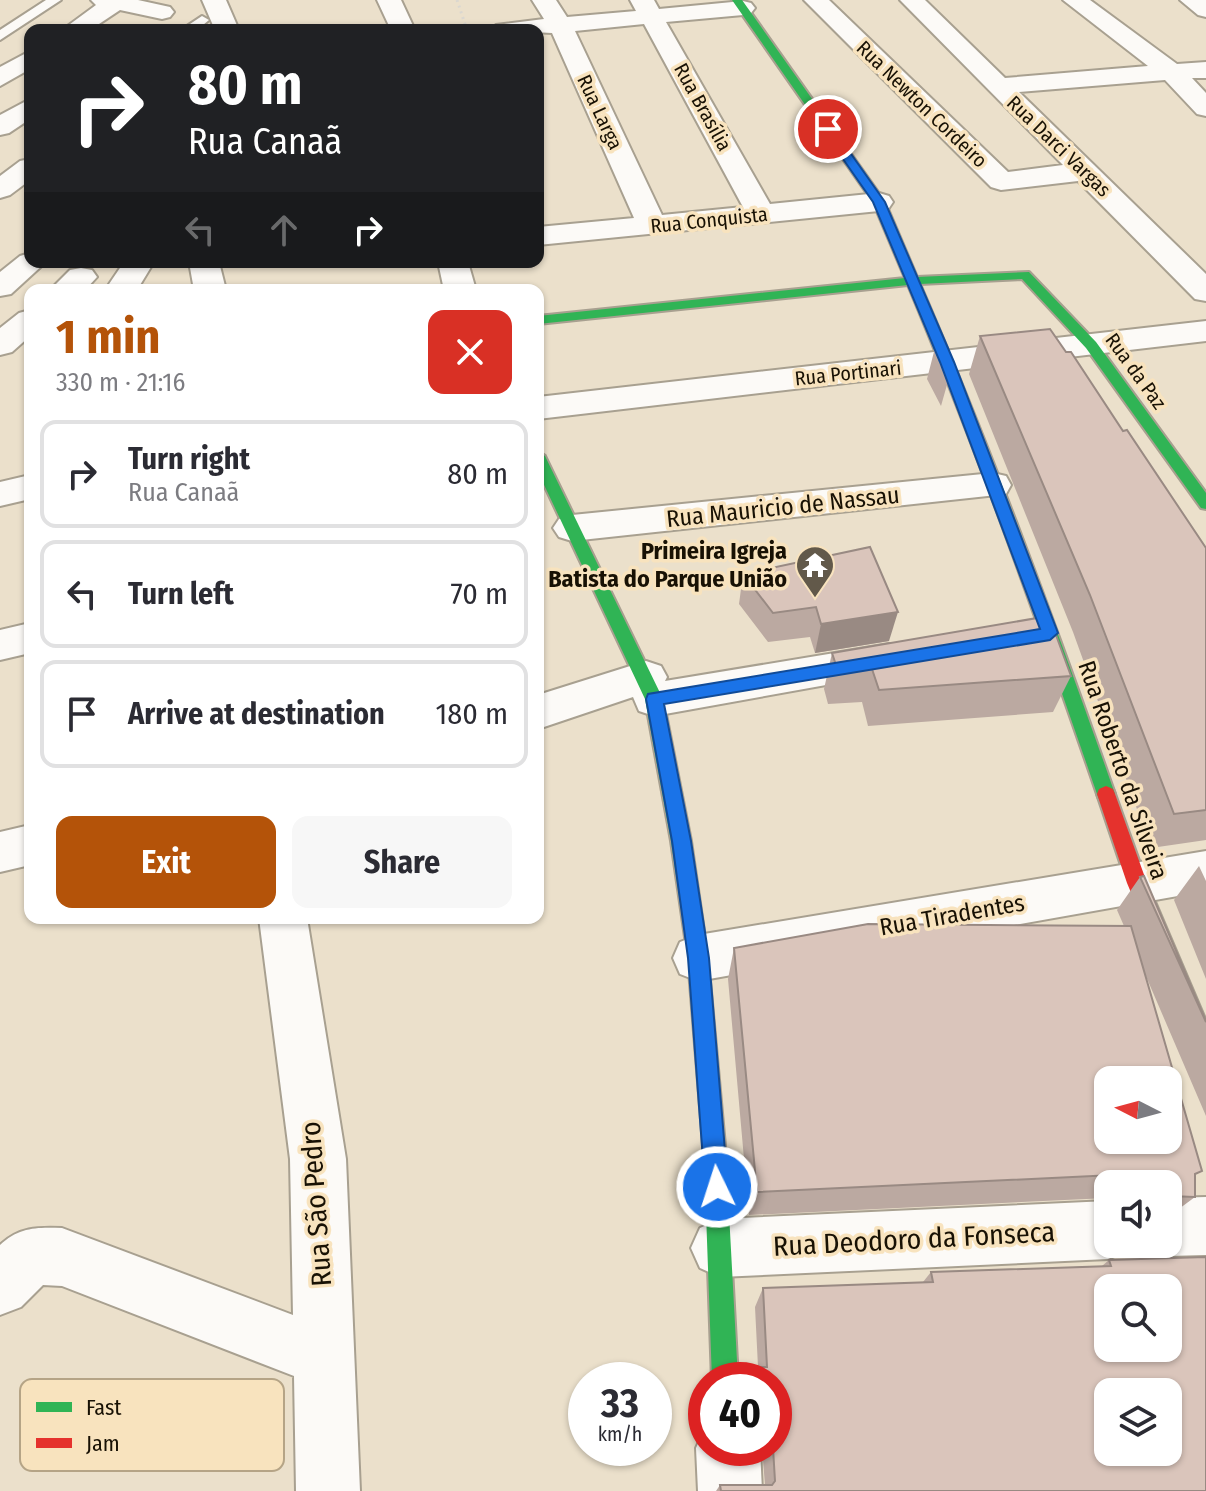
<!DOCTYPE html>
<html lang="en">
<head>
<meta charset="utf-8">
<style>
	:root { --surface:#fff; --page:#f7f7f7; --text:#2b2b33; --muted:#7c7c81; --line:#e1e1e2; --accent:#b45309 }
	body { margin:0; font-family:"Fira Sans Condensed",sans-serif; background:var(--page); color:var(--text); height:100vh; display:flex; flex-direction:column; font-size:30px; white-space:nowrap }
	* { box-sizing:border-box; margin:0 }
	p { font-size:26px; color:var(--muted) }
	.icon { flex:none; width:44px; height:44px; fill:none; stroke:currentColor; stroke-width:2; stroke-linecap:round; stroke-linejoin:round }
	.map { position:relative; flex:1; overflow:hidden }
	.drawer { position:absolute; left:24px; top:284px; width:520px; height:640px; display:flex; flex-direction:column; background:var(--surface); border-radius:16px; box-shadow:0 2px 6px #0004 }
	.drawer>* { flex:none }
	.top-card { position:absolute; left:24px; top:24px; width:520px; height:244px; border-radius:16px; box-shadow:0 2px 6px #0004; background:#202124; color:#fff; overflow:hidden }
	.needle { width:52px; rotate:276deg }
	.fabs { position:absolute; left:1094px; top:1066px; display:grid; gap:16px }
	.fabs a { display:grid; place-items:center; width:88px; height:88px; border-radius:16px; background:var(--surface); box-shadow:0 2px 6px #0004; font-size:40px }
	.speed { position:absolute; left:568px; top:1362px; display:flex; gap:16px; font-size:40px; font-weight:700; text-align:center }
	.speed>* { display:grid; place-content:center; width:104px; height:104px; border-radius:50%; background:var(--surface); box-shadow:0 2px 6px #0004; line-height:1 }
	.speed small { font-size:20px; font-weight:400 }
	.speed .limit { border:12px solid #d22; background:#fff; color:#111 }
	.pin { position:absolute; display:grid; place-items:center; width:68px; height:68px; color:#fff; margin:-34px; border:4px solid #fff; border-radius:50%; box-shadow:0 2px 8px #0007 }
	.me { position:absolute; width:88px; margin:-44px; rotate:356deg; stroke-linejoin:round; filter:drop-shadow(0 0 6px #0008) }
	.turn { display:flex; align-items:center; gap:28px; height:168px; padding:0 32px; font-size:36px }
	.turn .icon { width:104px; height:104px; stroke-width:2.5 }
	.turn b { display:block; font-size:56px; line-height:68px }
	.lanes { display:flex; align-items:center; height:76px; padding:0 32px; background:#0003; justify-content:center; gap:40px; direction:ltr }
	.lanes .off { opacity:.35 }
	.round { display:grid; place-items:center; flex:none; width:84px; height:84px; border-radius:16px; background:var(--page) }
	.headline { display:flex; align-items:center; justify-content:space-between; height:136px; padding:0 32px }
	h1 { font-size:48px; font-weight:700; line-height:60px; color:var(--accent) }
	.action { display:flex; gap:16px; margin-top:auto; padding:16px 32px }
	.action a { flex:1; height:92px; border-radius:16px; background:var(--accent); color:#fff; font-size:32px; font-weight:700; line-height:92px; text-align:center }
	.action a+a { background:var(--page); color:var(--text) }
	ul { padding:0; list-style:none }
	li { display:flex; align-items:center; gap:24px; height:108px; margin:0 16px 12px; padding:0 16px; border:4px solid var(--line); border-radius:16px }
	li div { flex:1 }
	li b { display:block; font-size:30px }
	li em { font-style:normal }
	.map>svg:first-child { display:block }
</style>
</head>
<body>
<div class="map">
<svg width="1206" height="1491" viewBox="0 0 1206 1491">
	<rect width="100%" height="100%" fill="#ebe0cb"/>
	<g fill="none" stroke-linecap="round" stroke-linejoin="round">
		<g stroke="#a8a090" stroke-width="4">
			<path id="lane" d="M46,0H61L0,40V30Z
				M202,16L209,20L197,30H181Z"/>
		</g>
		<g stroke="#a8a090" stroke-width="4">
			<path id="street" d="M91,0H138L170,7L174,12L170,17L162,19L120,10L90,30H62L96,5Z
				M202,0H226L239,30H215Z
				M377,0H401L415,30H391Z
				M532,0H556L567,17L636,11L630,0H654L659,9L743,1L751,3L755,8L751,13L743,15L666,22L770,204L879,193L889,196L893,202L889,208L879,211L538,245V227L634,218L552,33L493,30L496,25L544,19ZM644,24L743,207L662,215L575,31Z
				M804,0H829L1008,172L1063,165L900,0H925L1005,78L1148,66L1063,0H1090L1177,64L1206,62V78H1192L1206,93V116L1197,114L1165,80L1019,92L1206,274V301L1195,299L1078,181L1001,190L991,187Z
				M1180,0H1206V17L1198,15Z
				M30,51V69L0,86V67Z
				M30,99V119L9,133L0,135V115Z
				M30,159V180L10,195L0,198V176L20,161Z
				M30,253V262H46L11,294L0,296V272L20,256Z
				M124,262H154L137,290H105Z
				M189,262H219L226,290H194Z
				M438,262H468L476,290H444Z
				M81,268L92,270L97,277L85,290H50L70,270Z
				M30,310V336L12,352L0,355V328L19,313Z
				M1206,321V341L538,419V397Z
				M993,473L1006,476L1011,485L1006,494L572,541L559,537L553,528L559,519L572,515Z
				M30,475V499L0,506V482Z
				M30,623V653L0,660V630Z
				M889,644L904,649L910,660L904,671L654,716L639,711L633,697L538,729V695L646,661L661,666L667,677L665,681Z
				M30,825V865L0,872V832Z
				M1206,851V891L698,981L680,974L673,958L680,942L698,935Z
				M259,918H307L346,1159L360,1491H296L294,1376L62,1286L43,1285L21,1307L0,1315V1245C19,1227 37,1227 62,1228L293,1315L290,1159Z
				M1206,1197V1255L1168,1256L1148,1247L1146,1244H1168V1198Z
				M1108,1201V1244H1131L1128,1250L1108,1259L720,1277L700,1268L691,1248L700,1228L720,1219Z
				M706,1426V1448H760L762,1491H698L696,1448Z"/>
		</g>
		<g stroke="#a8a090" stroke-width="4">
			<path id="fast" d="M732,0H742L885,202L917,277L1029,272L1096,342L1206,493V509L1201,508L1086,348L1022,279L920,284C992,451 1055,623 1115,794L1113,799H1099L1097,794C1038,623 978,452 908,285L538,324V316L905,278L873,202Z
				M538,451L545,456L663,699L691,841L708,958L726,1157L738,1380H712L704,1157L688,958L671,841L645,699L538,472Z"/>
		</g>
		<g stroke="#a8a090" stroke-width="4">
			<path id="jam" d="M1106,786L1113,789L1115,794L1147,883L1206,1021V1056L1198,1053L1127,883L1097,794L1099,789Z"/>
		</g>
		<path stroke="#dad7d0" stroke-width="3" stroke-dasharray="2 4" stroke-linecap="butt" d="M457,0L467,30"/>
		<use href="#lane" fill="#fcfaf7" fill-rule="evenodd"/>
		<use href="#street" fill="#fcfaf7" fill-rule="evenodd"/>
		<use href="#fast" fill="#30b455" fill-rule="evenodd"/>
		<use href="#jam" fill="#e5322d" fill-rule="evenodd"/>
	</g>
	<path fill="#bba9a1" d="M980,336L1066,352L1206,548V840L1151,848L1073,632L969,374Z
		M937,340L952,367L941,406L927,379Z
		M870,547L889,641L815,653L810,637L768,642L739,604L743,574Z
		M832,653L1071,676L1053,712L868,726L862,702L828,704L824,689Z
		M1199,866L1206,881V979L1174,900Z
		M1140,877L1206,1021V1116L1145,974L1195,1177V1197L1168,1217V1184H1108V1198L749,1215L728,979L734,948L1124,926L1117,910Z
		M1109,1260L1206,1491H716L720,1485H765L762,1448H774V1380H715L720,1368L758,1367L755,1307L763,1288L923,1282L931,1272L1102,1266Z"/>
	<path fill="#998a83" d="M898,612L889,641L815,653L821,624Z"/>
	<path fill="#dac5bb" stroke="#998a83" stroke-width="2" fill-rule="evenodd" d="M1050,329L1066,352H1071L1123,431L1127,430L1206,548V810L1174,814L1090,595L980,336Z
		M941,339L952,367L937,340Z
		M870,547L898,612L821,624L816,607L773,613L743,574Z
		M1049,616L1071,676L879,690L871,666L837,668L832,653Z
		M1144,876L1206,1021V1022L1140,877Z
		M868,924L1131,926L1202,1171L1195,1174V1197L1168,1196V1184H1138V1178L1134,1174L757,1192L734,948ZM1108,1080H1168V1140H1108Z
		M1206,1257V1491H721L720,1485H772L775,1481L773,1448H774V1380H721L720,1368L767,1367L763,1288L933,1282L931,1272L1111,1266L1109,1260ZM1108,1288H1168V1348H1108ZM1108,1392H1168V1452H1108Z"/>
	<path fill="#1a73e8" stroke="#114b97" stroke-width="2" d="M828,126L832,127L885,202L954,362L1058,633L1050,640L664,704L691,841L709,958L728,1187L725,1195L717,1199L709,1195L705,1187L688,958L672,841L646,699L648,694L1040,629L940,362L873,202L822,129Z"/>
	<defs>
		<g id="temple-pin" transform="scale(2)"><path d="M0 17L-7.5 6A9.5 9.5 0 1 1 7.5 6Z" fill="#62594a" stroke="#f8e3be"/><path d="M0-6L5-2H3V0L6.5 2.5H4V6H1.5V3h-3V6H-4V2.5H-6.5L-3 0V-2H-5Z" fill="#fff"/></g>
	</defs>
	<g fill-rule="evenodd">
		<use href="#temple-pin" x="815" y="565"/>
	</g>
	<g text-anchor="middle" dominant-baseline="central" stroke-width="7" stroke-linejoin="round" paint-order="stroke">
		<g font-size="20" fill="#181104" stroke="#f8e3be">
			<text transform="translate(922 104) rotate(44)">Rua Newton Cordeiro</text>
			<text transform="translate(703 107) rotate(61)">Rua Brasília</text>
			<text transform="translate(600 112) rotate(65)">Rua Larga</text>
			<text transform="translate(1059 146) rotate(44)">Rua Darci Vargas</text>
			<text transform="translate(709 220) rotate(-6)">Rua Conquista</text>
			<text transform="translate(1136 371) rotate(54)">Rua da Paz</text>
			<text transform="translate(848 373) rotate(-6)">Rua Portinari</text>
		</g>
		<g font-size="24" fill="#181104" stroke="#f8e3be">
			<text transform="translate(783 507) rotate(-6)">Rua Mauricio de Nassau</text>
			<text transform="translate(1123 770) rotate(71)">Rua Roberto da Silveira</text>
			<text transform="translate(952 915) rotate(-10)">Rua Tiradentes</text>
		</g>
		<g font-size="24" font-weight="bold" fill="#181104" stroke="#f8e3be" text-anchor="end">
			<text x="787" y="551">Primeira Igreja<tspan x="787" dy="28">Batista do Parque União</tspan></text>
		</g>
		<g font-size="28" fill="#181104" stroke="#f8e3be">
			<text transform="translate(316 1204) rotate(-94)">Rua São Pedro</text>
			<text transform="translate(914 1239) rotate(-3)">Rua Deodoro da Fonseca</text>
		</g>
	</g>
	<rect x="20" y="1379" width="264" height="92" rx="12" fill="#f8e3be" stroke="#b5a486" stroke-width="2"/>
	<rect x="36" y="1402" width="36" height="10" fill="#30b455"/>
	<rect x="36" y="1438" width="36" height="10" fill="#e5322d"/>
	<g font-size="22" fill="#181104">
		<text x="86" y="1415">Fast</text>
		<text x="86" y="1451">Jam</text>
	</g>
</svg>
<div class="fabs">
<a><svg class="needle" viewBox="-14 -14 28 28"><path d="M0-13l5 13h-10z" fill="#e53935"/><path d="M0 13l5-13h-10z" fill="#7c7c81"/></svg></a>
<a><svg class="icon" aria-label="sound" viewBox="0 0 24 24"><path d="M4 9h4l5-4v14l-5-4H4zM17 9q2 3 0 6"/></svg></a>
<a><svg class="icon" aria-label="search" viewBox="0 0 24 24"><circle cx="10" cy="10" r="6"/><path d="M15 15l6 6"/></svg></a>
<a><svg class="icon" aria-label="layers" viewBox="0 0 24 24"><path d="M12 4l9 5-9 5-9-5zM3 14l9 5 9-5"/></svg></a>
</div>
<div class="speed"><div>33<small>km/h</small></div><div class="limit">40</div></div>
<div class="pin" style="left:828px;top:129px;background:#d93025"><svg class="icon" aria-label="arrive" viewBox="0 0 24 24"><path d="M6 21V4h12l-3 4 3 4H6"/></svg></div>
<svg class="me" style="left:717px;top:1187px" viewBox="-20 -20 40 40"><circle r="17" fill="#1a73e8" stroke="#fff" stroke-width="3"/><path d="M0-11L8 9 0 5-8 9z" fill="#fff"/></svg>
<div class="top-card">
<div class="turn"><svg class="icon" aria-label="right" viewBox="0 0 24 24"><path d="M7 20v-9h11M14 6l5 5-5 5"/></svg><div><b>80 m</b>Rua Canaã</div></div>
<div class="lanes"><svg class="icon off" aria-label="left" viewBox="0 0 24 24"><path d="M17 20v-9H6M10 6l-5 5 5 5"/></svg><svg class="icon off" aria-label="ahead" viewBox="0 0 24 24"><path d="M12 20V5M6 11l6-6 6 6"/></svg><svg class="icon" aria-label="right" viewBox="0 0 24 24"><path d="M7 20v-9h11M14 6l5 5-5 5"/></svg></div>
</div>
<section class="drawer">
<div class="headline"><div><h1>1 min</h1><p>330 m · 21:16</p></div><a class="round" style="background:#d93025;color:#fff"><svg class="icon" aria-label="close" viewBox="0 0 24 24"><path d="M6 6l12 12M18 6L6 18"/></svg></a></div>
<ul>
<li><svg class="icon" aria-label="right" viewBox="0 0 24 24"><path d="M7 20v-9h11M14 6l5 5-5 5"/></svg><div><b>Turn right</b><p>Rua Canaã</p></div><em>80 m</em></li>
<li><svg class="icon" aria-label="left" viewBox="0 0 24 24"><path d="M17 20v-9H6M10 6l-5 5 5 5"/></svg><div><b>Turn left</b></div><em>70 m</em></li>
<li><svg class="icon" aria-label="arrive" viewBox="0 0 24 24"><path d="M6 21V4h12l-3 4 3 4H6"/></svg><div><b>Arrive at destination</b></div><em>180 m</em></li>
</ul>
<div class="action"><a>Exit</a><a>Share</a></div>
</section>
</div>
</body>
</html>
